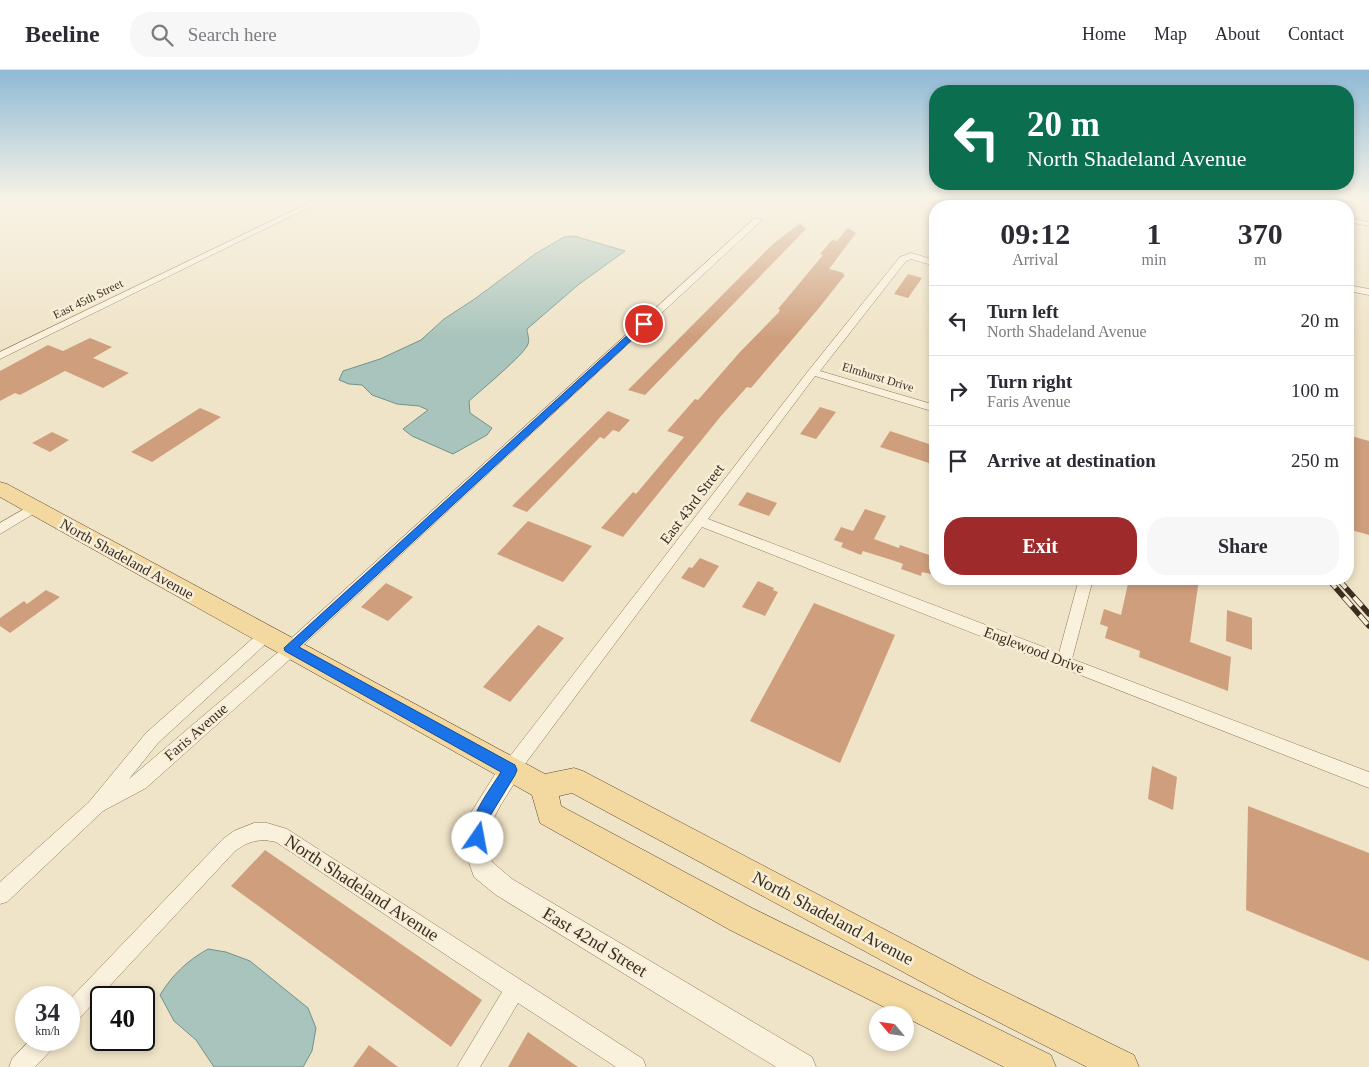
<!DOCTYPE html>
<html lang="en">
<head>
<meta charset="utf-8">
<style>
	:root { --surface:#fff; --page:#f7f7f7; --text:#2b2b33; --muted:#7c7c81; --line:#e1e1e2; --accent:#9e2a2b }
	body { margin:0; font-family:"Times New Roman",serif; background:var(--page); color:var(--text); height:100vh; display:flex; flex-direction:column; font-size:19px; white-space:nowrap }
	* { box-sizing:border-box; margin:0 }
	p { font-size:16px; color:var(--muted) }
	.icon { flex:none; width:28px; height:28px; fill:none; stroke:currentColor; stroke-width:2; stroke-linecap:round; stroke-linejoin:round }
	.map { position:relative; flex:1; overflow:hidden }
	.drawer { position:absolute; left:929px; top:130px; width:425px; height:385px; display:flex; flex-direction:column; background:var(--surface); border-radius:20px; box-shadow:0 2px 8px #0003 }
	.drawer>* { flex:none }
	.top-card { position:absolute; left:929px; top:15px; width:425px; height:105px; border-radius:20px; box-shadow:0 2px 8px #0003; background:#0b6e4f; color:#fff; overflow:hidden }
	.needle { width:32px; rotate:299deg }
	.controls { position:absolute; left:869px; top:936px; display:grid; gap:10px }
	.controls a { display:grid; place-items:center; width:45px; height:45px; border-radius:50%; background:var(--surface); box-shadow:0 2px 8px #0003; font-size:25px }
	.speed { position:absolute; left:15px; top:916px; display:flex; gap:10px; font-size:25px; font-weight:700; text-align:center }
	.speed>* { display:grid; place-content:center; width:65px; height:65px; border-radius:50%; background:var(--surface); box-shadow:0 2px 8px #0003; line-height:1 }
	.speed small { font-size:12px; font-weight:400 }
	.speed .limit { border:2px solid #111; border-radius:8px; background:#fff; color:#111 }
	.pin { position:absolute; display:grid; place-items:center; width:42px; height:42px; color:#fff; margin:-21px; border:2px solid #fff; border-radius:50%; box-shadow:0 1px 5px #0007 }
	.me { position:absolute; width:55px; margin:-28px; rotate:12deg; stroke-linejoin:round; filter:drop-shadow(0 0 4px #0008) }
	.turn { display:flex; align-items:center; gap:18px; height:105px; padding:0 15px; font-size:22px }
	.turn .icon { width:65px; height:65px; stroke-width:2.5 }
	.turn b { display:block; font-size:35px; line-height:42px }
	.eta { display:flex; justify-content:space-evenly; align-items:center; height:85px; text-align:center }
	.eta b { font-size:30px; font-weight:700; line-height:35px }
	.primary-button { display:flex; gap:10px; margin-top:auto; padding:10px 15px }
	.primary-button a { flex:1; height:58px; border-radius:20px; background:var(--accent); color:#fff; font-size:20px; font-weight:700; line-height:58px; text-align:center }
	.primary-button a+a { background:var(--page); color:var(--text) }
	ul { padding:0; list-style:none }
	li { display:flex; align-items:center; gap:15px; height:70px; padding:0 15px; border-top:1px solid var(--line) }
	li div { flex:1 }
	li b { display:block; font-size:19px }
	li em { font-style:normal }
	header { display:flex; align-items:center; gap:30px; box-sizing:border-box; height:70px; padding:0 25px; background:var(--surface); border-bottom:1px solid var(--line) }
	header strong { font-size:24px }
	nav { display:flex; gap:28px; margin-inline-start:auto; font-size:18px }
	.search { width:350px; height:45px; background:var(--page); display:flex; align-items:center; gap:12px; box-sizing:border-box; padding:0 18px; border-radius:20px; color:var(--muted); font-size:19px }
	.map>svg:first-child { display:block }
</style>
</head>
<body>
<header>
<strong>Beeline</strong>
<div class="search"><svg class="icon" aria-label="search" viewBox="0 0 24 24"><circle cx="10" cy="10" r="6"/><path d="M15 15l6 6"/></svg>Search here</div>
<nav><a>Home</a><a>Map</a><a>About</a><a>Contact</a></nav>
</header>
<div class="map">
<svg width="1369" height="997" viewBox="0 0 1369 997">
	<rect width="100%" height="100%" fill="#f0e4c8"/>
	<path fill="#a9c4bc" stroke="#6f938a" d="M574,166L625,181L578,215L527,259C527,263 530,270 528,274C526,283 480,321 469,331L470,343L492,358L487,365L453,384L412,366L403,359L428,340L419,336L397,334L372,325L362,315L349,314L339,310L343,301L380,289L421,270L444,249L476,228L535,184L564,167Z
		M208,879L226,882L250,891L308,938L316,958L312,981L303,997H214L196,970L174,951L160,925C172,905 188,890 208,879Z"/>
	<path fill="#cf9f7d" d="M800,153L806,159L645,325L628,320L773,174Z
		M848,158L856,163L829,199L844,203L843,205H845L819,238L751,318L747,317L721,346L623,467L601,458L633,422L636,424L684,367L667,361L695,329L698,330L740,282L779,242L780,239H778L823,185L820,184L832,170L837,171Z
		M908,204L922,208L908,228L894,224Z
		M90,268L112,277L93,288L129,303L103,318L65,301L20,325L15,323L0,331V301L48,275L63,281Z
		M820,337L836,342L816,369L800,364Z
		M200,338L221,347L152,392L131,382Z
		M608,341L630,350L619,362L613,360L604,369L600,367L527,442L512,436Z
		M890,361L935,376V395L880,377Z
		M52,362L69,370L50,382L32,373Z
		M1348,365L1369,371V465L1348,459Z
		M747,422L777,433L769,446L738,435Z
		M865,439L886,446L874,469L899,478L900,475L935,487V505L922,502L921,506L901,499L903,494L898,492L863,481L861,485L841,477L843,473L834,470L841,457L853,461Z
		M528,451L592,476L563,512L497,484Z
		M700,488L719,496L704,518L681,508L689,497L692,498Z
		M1129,509H1199L1190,572L1231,587L1228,621L1139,587L1140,581L1105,568L1108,557L1100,554L1104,539L1121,545Z
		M758,511L774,518L773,520L778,522L765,546L742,537Z
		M386,513L413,527L388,551L361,537Z
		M46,520L60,527L10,563L0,556V548L24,531L27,534Z
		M814,533L895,565L840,693L750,651Z
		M1227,540L1252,548V580L1226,571Z
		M538,555L564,568L510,632L483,617Z
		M1152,696L1177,707L1173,740L1148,729Z
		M1248,736L1369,783V891L1246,840Z
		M265,780L482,930L451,977L231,816Z
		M528,962L578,997H508Z
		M369,975L398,997H353Z"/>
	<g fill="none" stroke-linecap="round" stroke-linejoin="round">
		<g stroke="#8d765c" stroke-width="1">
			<path id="minor" d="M317,129H326L0,289V282Z
				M1185,129H1193L1191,136H1183Z
				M1226,129H1242L1273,134L1277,136H1260Z
				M755,148L762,150L299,579L297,583L146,718L103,741L7,832L0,834V812L89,732L146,663L261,561L266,559L271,561L273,565L271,569L158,673L129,709L283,578L285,574Z
				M1348,148L1369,152V156L1348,152Z
				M911,183L935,190V196L911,189L906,191L820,301L935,335V342L815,306L708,449L1059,583L1079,509H1093L1072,589L1369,702V718L702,457L516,706L510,708L504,706L502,700L504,694L809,300L900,187Z
				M1348,215L1369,219V225L1348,221Z
				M33,434L38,435L39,438L38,441L0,464V453Z
				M254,753H267L287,759L643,989L646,997H616L518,933L480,997H457L502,922L276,772C260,768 248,771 235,781L76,952L69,955V930L223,769L234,761Z
				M30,970H56L53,978L35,997H9L12,989Z"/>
		</g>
		<g stroke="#8d765c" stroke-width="1">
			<path id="tertiary" d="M510,690L518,693L521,700C505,735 481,749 492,792L512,809L812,987L816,997H776L496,825L474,807L467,787V768L469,749L472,741L502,693Z"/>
		</g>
		<g stroke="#5b4430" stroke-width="1">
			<path id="primary" d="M0,412L7,414L545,704L574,698L583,701L977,908L1134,985L1139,997H1087L955,930L572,723L559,726L561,736L752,838L1051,985L1056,997H1004L905,947V945H900L730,860L540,753L532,725L0,427Z"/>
		</g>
		<use href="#minor" fill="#faf1dc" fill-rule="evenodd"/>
		<use href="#tertiary" fill="#faf1dc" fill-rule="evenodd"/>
		<use href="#primary" fill="#f3d9a0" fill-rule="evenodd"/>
		<g stroke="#3d2e20" stroke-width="4">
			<path id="rail-far1" d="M1007,129L1014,136"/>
		</g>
		<g stroke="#3d2e20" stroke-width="5.5">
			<path id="rail" d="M1328,509L1369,556
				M1338,509L1369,544"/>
		</g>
		<use href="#rail-far1" stroke="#f7eed8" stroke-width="2.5" stroke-dasharray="8" stroke-linecap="butt"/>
		<use href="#rail" stroke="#f7eed8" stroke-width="4" stroke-dasharray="12" stroke-linecap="butt"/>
	</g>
	<linearGradient id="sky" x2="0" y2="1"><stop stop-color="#8fbad6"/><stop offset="0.48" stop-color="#f8f3e6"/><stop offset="1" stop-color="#f8f3e6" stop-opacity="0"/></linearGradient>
	<rect width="1369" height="268" fill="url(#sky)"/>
	<path fill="#1a73e8" stroke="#114b97" d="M642,252L649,254L299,577L515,695L517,700L515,705L487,751L483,773L478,775L472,773C464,752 490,720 501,702L285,581L284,578Z"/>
	<g text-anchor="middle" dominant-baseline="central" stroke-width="5" stroke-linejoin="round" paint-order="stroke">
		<g font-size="12" fill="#3d2e20" stroke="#f7eed8">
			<text transform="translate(88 229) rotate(-26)">East 45th Street</text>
			<text transform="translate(878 307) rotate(17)">Elmhurst Drive</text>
		</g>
		<g font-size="15" fill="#3d2e20" stroke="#f7eed8">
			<text transform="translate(692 434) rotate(-53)">East 43rd Street</text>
			<text transform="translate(127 489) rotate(29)">North Shadeland Avenue</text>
			<text transform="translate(1034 580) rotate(21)">Englewood Drive</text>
			<text transform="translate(196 662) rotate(-41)">Faris Avenue</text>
		</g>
		<g font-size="18" fill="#3d2e20" stroke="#f7eed8">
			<text transform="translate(362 818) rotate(33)">North Shadeland Avenue</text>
			<text transform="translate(833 848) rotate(28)">North Shadeland Avenue</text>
			<text transform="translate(595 872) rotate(31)">East 42nd Street</text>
		</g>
	</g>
</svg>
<div class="controls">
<a><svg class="needle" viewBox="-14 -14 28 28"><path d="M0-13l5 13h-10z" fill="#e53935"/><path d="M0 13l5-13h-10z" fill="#7c7c81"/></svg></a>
</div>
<div class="speed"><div>34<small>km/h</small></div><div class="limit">40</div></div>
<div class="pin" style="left:644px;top:254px;background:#d93025"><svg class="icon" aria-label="arrive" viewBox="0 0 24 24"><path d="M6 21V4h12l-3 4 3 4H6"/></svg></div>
<svg class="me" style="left:478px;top:768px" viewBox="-20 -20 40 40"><circle r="19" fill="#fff"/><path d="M0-13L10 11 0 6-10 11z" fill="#1a73e8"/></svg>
<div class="top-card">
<div class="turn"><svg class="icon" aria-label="left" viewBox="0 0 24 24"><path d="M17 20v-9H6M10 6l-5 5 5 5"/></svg><div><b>20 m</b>North Shadeland Avenue</div></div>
</div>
<section class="drawer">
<div class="eta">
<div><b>09:12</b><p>Arrival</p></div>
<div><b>1</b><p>min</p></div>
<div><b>370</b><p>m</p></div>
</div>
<ul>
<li><svg class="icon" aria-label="left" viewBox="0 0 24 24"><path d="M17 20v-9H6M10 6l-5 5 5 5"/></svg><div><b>Turn left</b><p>North Shadeland Avenue</p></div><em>20 m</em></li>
<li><svg class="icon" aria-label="right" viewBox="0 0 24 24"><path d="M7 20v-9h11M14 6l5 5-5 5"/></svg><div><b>Turn right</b><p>Faris Avenue</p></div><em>100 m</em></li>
<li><svg class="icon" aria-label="arrive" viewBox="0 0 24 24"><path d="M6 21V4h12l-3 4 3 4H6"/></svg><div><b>Arrive at destination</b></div><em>250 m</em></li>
</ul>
<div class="primary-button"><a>Exit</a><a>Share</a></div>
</section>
</div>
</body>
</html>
